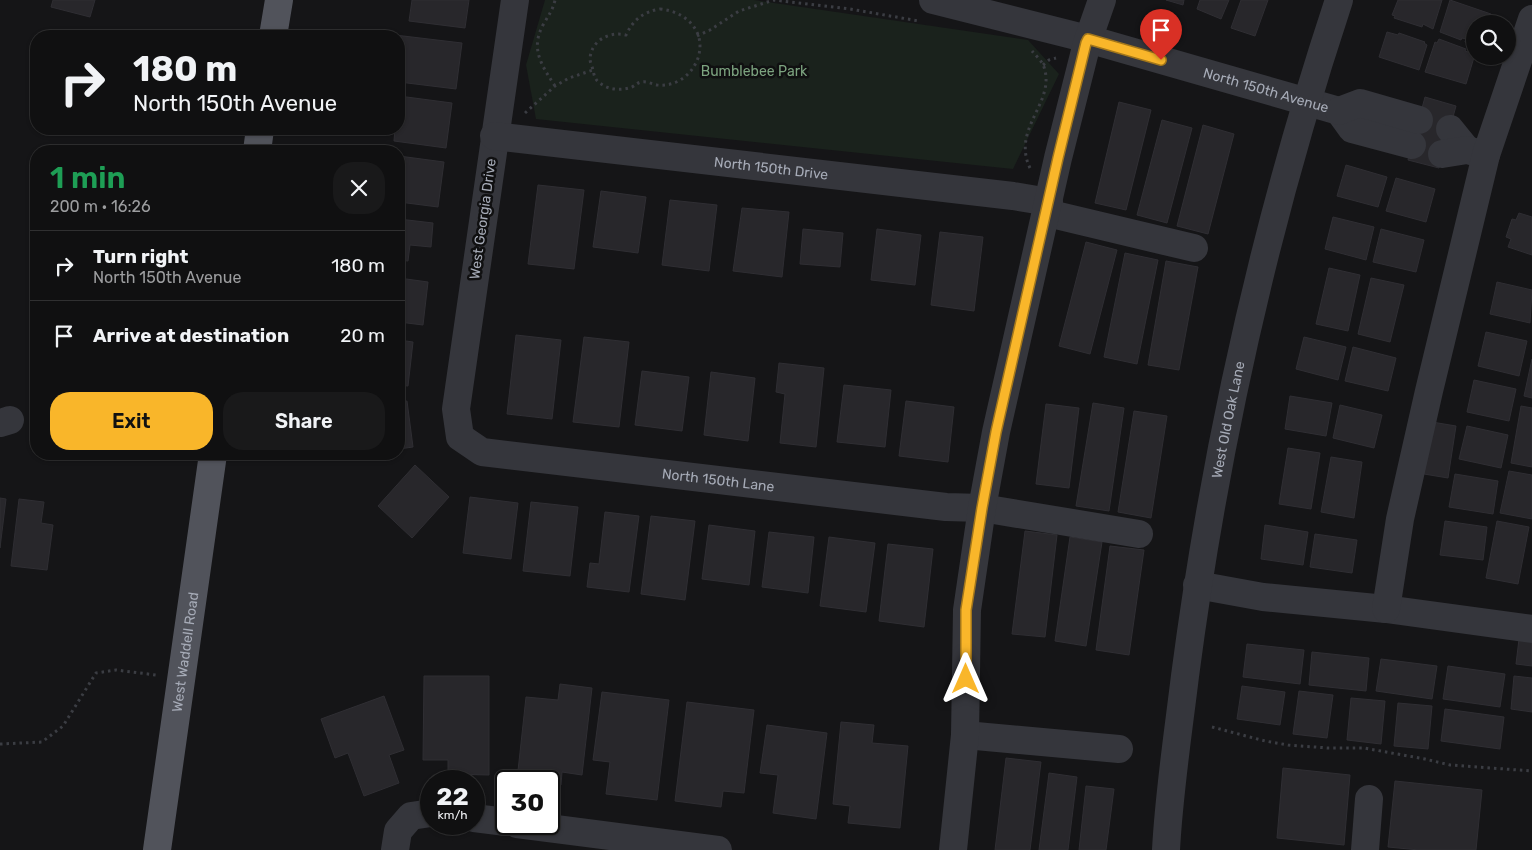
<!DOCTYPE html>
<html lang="en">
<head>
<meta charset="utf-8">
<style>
	:root { --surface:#101011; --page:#19191a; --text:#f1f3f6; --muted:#9c9d9f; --line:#303031; --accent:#f9b62a }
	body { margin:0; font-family:Rubik,sans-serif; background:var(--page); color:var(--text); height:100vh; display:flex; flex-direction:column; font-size:19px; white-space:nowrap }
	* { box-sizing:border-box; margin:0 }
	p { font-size:16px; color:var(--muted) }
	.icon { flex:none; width:28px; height:28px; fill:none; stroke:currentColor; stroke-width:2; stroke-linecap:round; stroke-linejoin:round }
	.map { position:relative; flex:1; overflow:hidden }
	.sheet { position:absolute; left:30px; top:145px; width:375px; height:315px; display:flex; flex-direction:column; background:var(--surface); border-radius:20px; box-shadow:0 1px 4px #0004,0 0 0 1px var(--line) }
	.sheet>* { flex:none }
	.top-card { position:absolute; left:30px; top:30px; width:375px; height:105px; border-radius:20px; box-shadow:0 1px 4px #0004,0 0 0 1px var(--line); background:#101011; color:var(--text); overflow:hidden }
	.fabs { position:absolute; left:1466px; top:15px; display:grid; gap:10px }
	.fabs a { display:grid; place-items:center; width:50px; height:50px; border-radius:50%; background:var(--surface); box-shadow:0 1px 4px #0004,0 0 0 1px var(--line); font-size:25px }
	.speed { position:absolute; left:420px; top:770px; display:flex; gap:10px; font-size:25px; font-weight:700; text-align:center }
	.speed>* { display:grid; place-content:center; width:65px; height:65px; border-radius:50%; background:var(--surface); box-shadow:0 1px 4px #0004,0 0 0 1px var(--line); line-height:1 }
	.speed small { font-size:12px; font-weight:400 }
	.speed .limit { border:2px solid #111; border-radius:8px; background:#fff; color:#111 }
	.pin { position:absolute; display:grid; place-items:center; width:42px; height:42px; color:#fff; margin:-51px -21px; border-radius:50% 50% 50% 0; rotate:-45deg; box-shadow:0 0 5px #0007 }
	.pin .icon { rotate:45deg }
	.me { position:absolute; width:55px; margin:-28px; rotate:0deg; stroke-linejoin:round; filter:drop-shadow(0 0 4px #0008) }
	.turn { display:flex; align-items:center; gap:18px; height:105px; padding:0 20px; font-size:22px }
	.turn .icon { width:65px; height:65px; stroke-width:2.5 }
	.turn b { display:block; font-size:35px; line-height:42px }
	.round { display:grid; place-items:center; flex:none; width:52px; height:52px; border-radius:20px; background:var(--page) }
	.headline { display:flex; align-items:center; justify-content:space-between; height:85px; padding:0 20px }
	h1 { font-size:30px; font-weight:600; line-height:38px; color:#1e9e55 }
	.button { display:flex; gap:10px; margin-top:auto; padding:10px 20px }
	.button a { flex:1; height:58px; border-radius:20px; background:var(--accent); color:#111; font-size:20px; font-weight:600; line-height:58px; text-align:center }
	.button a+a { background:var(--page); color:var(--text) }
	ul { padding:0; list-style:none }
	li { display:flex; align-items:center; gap:15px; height:70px; padding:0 20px; border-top:1px solid var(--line) }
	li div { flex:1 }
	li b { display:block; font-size:19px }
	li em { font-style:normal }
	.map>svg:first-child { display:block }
</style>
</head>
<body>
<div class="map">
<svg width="1532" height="850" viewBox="0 0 1532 850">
	<rect width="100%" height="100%" fill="#151517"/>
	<path fill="#1a221c" d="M545,0H754L1028,40L1059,74L1013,169L536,119L526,65Z"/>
	<path fill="#28272b" stroke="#2f2e33" d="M53,0H95L90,17L51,7Z
		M412,0H469L465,28L409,21Z
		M1166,0H1184L1183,5Z
		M1200,0H1229L1221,19L1197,9Z
		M1241,0H1268L1255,36L1231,28Z
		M1398,0H1442L1433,29L1423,24L1422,27L1394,18L1395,16L1392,15Z
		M1450,0L1491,14L1488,24H1475V46L1465,42L1466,39L1462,38L1461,40L1440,32Z
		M1387,32L1398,35L1399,33L1425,42L1424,43L1427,45L1419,70L1379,57Z
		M395,35L462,43L456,89L399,82V36H395Z
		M1439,39L1466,49L1465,51L1475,54L1466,84L1425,72L1435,42L1437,43Z
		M399,96L452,103L446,148L394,141L395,129H399Z
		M1425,97L1456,106L1439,168L1408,160Z
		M1119,102L1151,110L1126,210L1095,203Z
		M1162,120L1192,128L1167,223L1137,215Z
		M1203,125L1234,134L1208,234L1177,226Z
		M399,156L444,162L438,207L399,202Z
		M1346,165L1387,177L1378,207L1337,196Z
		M1396,178L1435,189L1426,222L1386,211Z
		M538,185L584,190L574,269L528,264Z
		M601,191L646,197L638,253L593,247Z
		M670,200L717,205L709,271L662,265Z
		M742,208L789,212L782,277L733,271Z
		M1519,213L1532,217V255L1508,247L1511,239L1506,237L1512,219L1516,220Z
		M1333,217L1374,227L1366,260L1325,249Z
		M399,219L433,223L431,247L410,245L408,261L399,260Z
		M803,229L843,233L840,267L800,264Z
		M877,229L921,235L915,285L871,280Z
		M1381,229L1424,240L1416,272L1373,262Z
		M940,232L983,237L974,311L931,305Z
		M1086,242L1117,250L1090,354L1059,346Z
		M1125,253L1158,260L1137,364L1104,357Z
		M1166,261L1198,267L1179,370L1148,365Z
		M1329,268L1360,275L1348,331L1316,324Z
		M399,278L428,282L423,325L399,322Z
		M1371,278L1404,285L1390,342L1358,334Z
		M1497,282L1532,290L1530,323L1490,314Z
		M1486,332L1527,341L1519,376L1478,366Z
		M516,335L561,340L552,419L507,414Z
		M584,337L629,342L619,427L573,422Z
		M1304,337L1346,347L1338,380L1296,369Z
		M399,340L413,342L408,386L399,385Z
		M1353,347L1396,358L1388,391L1345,381Z
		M1532,359V398L1524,396Z
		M779,363L824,368L816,447L780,443L785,394L776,392Z
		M642,371L689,377L682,431L635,425Z
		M711,372L755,378L748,441L704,435Z
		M1474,380L1516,389L1509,421L1467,412Z
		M844,385L891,390L885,447L837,442Z
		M1290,396L1332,403L1326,436L1285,429Z
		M407,401L413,447L399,449V402Z
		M906,401L954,407L948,462L899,456Z
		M1093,403L1124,408L1109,511L1076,506Z
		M1046,404L1079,408L1069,488L1036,484Z
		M1340,405L1382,415L1374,448L1333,438Z
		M1521,406L1532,408V467L1511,463Z
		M1134,411L1167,416L1151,518L1118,512Z
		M1432,422L1456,426L1448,478L1424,474Z
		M1467,426L1508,435L1501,468L1459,459Z
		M1288,448L1320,453L1311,509L1279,504Z
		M1331,457L1362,462L1354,518L1321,512Z
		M415,465L449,497L412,538L378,506Z
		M1509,471L1532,475V519L1500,513Z
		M1455,474L1498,481L1493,514L1449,507Z
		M470,497L518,503L511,559L463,553Z
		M0,498L6,499L0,548Z
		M19,499L44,502L41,523L53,525L47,570L11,566Z
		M531,502L578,507L570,576L523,571Z
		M605,512L639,516L629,592L587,587L590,563L599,564Z
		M651,516L695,521L685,600L641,594Z
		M1445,521L1487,527L1483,560L1440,555Z
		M1497,521L1529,527L1518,584L1486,578Z
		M709,525L755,531L749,585L702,579Z
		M1265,525L1308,532L1303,565L1261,559Z
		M1025,531L1057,535L1045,637L1012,634Z
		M769,532L814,537L808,593L762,587Z
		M1315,534L1357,540L1352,573L1310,567Z
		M829,537L875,543L866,612L820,606Z
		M1070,537L1102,542L1086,646L1055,641Z
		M888,544L933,549L924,627L879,621Z
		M1110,546L1144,550L1129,655L1096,650Z
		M1519,639L1532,641V666L1516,664Z
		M1247,644L1304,650L1300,684L1243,677Z
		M1312,652L1369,658L1366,691L1309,685Z
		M1381,659L1437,666L1432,699L1376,691Z
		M1448,666L1505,674L1500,707L1443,699Z
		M424,676H489V775L448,774V760H423Z
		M1514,676L1532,678V712L1511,709Z
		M560,684L592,688L582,775L562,772L561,785L549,783V781L517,780L526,697L558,700Z
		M1242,686L1285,692L1280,725L1237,719Z
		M1299,691L1333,695L1327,738L1293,734Z
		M602,692L669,700L657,800L606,794L610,762L593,760Z
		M384,696L404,750L389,755L399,783L364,796L348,753L335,758L321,719Z
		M1351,698L1385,701L1381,744L1347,740Z
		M687,702L754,710L744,793L723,791L721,807L675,801Z
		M1398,703L1432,706L1428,749L1394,746Z
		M1445,709L1504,717L1500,749L1441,741Z
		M841,722L874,725L872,743L908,746L900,828L848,823L850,806L833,804Z
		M767,725L827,733L816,819L773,813L778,775L760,773Z
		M1006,758L1041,762L1030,850H995Z
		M1283,768L1350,775L1344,845L1277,838Z
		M1049,773L1077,777L1068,850H1039Z
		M1395,781L1482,790L1476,850H1419L1388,847Z
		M1086,786L1114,789L1106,850H1079Z"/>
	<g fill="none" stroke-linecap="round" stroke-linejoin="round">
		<path stroke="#3b3d43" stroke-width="3" stroke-dasharray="2.5 4" stroke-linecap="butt" d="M660,9C684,11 707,30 698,58C692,75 676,87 657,85C652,84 647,81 642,82C638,82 636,85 632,87C622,91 608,90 600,83C595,80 594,75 593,70C592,66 590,62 590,59C591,40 610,31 626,35C633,20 643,12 660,9Z
			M697,36L710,30L739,11L774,0L850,9L919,21
			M1043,65L1049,60L1056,58
			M555,86C542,66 530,49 543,25C548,16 553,10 555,0
			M525,113L555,86L569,78L593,70
			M1030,168C1011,128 1056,103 1044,67C1042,61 1036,56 1032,51
			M1212,727L1265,741L1288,745L1328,748H1364L1425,759L1450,765L1532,771
			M0,744L42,742L63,726L96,673L116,670L156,675"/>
		<g stroke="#35363c" stroke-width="28">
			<path id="s1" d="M515,0L456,409L460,437L482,452L946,507L982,508L1139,534"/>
			<path id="s2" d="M933,0L1088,39L1339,111"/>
			<path d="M1339,111L1352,129L1412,145"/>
			<path d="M1339,111L1360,103L1419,120"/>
			<path d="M1450,129L1467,150"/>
			<path id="s3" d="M494,136L1013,196L1049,202"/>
			<path d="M1442,154L1467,150L1486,155"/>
			<path d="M1047,213L1194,248"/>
			<path d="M0,423L10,420"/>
			<path d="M1197,585L1263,597L1386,609L1532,629"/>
			<path d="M1386,609L1400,519L1429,391L1486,155L1532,19"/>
			<path d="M965,735L1119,749"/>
			<path d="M474,818L506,822"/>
			<path d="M517,824L718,850"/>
			<path d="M395,850L398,831L411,816L431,813"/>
			<path d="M953,850L965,735L967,610L982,508L996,432L1058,158L1087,43L1102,0"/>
			<path id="s4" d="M1166,850C1169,792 1178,734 1185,676C1215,447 1266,220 1339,0"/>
			<path d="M1365,850L1369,799"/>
		</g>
		<g stroke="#51535b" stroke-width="28">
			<path d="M273,36L279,0"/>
			<path d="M257,151L260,129"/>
			<path id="s5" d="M157,850L213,454"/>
		</g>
	</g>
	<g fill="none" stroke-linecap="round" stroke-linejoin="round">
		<g stroke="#a2761b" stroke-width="12">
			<path id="route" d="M966,679V610L982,508L996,432L1058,158L1086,43L1088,39L1161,60"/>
		</g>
		<use href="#route" stroke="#f9b62a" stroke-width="9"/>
	</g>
	<g text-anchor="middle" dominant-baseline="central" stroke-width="5" stroke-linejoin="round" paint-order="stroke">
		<g font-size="14" fill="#7ca37f" stroke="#101011">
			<text x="754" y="71">Bumblebee Park</text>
		</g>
		<g font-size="14" fill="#a6abb7" stroke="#101011">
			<text stroke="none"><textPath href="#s2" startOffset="345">North 150th Avenue</textPath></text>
			<text stroke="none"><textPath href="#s3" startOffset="279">North 150th Drive</textPath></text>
			<text transform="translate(483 219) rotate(-82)">West Georgia Drive</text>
			<text stroke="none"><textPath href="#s4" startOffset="435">West Old Oak Lane</textPath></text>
			<text stroke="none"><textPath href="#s1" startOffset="706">North 150th Lane</textPath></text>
			<text stroke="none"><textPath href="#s5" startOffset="200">West Waddell Road</textPath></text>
		</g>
	</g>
</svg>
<div class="fabs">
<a><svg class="icon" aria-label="search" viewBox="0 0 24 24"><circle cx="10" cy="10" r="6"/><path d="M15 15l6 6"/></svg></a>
</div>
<div class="speed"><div>22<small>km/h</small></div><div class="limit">30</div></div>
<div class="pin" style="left:1161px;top:60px;background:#d93025"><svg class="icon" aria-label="arrive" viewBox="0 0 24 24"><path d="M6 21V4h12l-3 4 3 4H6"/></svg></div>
<svg class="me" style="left:966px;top:679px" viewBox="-20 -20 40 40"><path d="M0-17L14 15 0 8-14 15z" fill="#f9b62a" stroke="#fff" stroke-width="4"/></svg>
<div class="top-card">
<div class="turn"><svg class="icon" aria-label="right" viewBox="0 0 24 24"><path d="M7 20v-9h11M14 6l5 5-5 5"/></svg><div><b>180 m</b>North 150th Avenue</div></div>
</div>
<section class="sheet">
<div class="headline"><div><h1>1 min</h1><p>200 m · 16:26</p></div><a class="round"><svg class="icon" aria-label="close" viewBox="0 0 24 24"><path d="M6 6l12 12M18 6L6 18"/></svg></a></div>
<ul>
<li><svg class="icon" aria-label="right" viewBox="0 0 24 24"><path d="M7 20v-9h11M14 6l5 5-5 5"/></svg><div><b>Turn right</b><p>North 150th Avenue</p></div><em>180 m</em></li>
<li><svg class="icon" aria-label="arrive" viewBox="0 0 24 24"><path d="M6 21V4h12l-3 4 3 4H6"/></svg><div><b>Arrive at destination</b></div><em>20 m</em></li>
</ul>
<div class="button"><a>Exit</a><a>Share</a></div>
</section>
</div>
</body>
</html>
